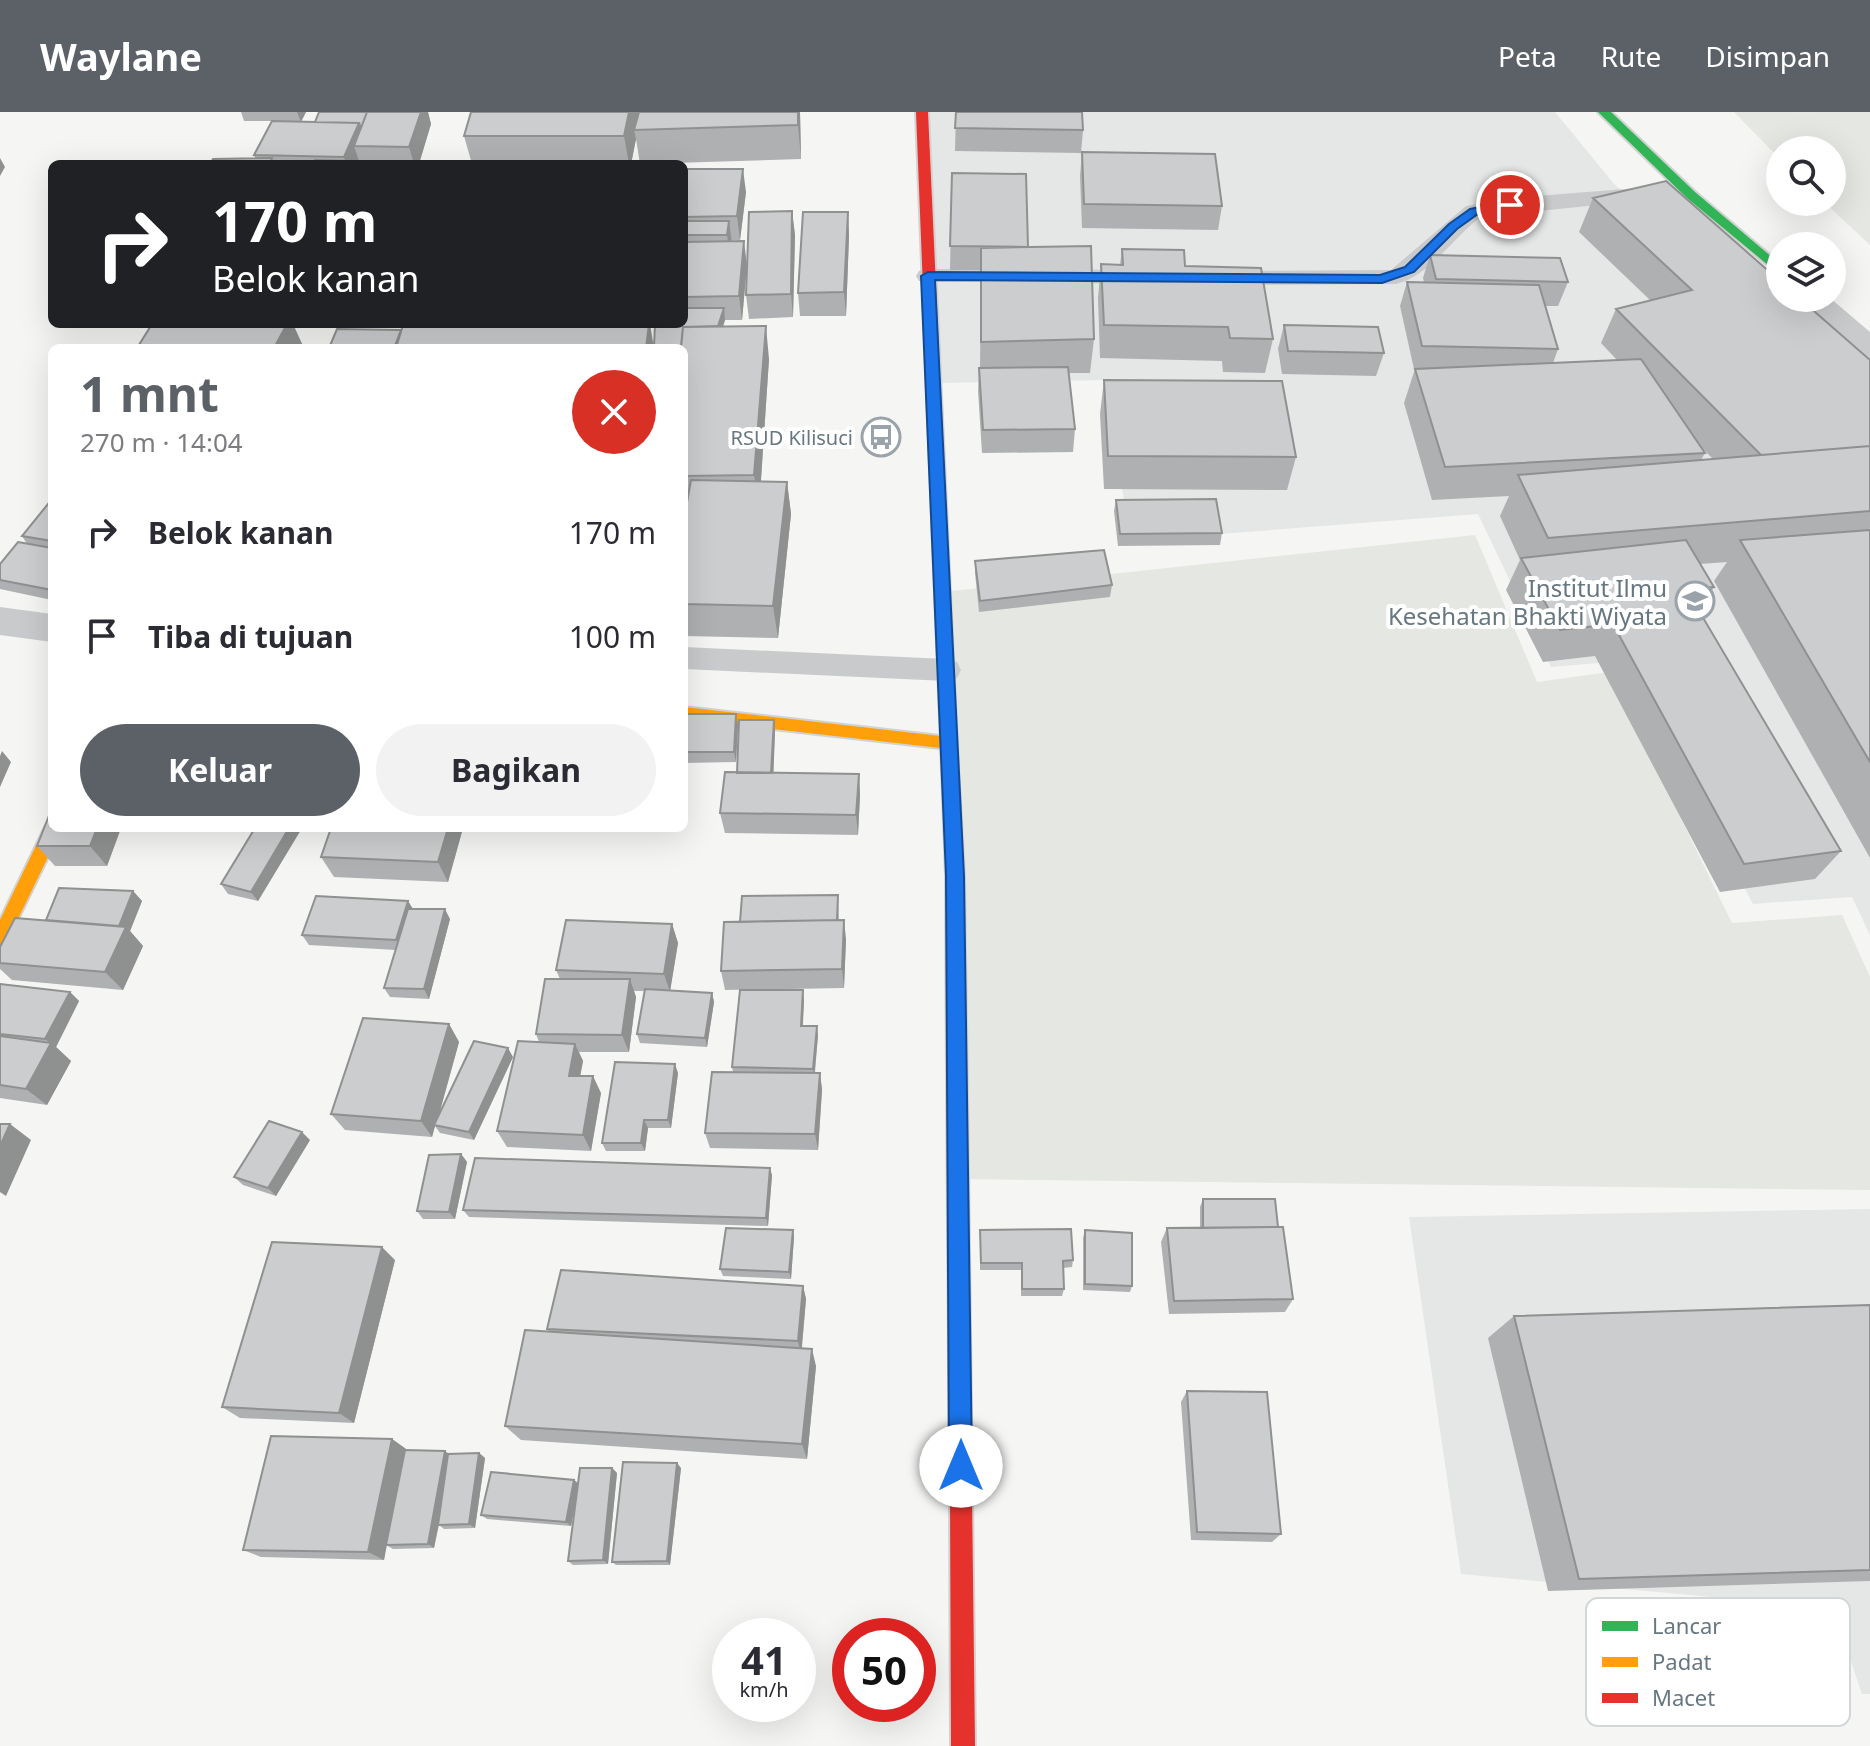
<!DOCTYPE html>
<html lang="id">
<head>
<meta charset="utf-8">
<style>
	:root { --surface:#fff; --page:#f2f2f3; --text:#2b2b33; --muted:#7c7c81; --accent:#5c6168 }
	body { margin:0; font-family:"Noto Sans",sans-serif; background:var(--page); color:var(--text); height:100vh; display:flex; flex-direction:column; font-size:30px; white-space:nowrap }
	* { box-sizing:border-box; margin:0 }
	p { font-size:26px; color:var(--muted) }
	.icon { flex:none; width:44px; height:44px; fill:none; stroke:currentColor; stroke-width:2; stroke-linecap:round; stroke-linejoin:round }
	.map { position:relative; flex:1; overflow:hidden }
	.details { position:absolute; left:48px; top:232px; width:640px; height:488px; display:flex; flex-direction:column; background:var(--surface); border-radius:12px; box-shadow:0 8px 32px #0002 }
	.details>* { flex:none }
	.banner { position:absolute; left:48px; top:48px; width:640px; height:168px; border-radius:12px; box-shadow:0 8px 32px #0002; background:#202124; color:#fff; overflow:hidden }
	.fabs { position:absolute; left:1766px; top:24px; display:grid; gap:16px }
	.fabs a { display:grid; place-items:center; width:80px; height:80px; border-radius:50%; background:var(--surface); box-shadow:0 8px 32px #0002; font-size:40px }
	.speed { position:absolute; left:712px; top:1506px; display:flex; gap:16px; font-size:40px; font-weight:700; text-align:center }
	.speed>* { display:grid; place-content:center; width:104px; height:104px; border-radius:50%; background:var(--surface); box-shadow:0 8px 32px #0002; line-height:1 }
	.speed small { font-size:20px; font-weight:400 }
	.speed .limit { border:12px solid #d22; background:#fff; color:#111 }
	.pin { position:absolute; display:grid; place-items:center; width:68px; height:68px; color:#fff; margin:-34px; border:4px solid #fff; border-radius:50%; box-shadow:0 2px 8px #0007 }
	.me { position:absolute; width:88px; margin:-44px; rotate:0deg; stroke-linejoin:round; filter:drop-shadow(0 0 6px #0008) }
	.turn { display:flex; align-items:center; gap:28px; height:168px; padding:0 32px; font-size:36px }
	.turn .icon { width:104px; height:104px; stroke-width:2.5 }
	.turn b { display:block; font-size:56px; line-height:68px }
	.round { display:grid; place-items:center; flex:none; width:84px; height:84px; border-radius:42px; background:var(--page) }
	.headline { display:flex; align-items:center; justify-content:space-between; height:136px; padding:0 32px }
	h1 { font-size:48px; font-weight:700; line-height:60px; color:var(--accent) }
	.primary-button { display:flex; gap:16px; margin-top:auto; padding:16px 32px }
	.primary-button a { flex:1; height:92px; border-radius:48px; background:var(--accent); color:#fff; font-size:32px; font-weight:700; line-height:92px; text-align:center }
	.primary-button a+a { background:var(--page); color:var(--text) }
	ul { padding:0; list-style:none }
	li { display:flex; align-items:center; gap:24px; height:104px; padding:0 32px }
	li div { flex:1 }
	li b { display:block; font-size:30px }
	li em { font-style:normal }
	header { display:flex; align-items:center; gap:48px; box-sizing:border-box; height:112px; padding:0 40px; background:var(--accent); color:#fff }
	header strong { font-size:38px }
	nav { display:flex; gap:44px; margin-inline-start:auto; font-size:28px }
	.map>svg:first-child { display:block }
</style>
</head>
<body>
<header>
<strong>Waylane</strong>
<nav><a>Peta</a><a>Rute</a><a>Disimpan</a></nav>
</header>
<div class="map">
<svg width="1870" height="1634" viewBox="0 0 1870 1634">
	<rect width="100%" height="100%" fill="#f5f5f4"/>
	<path fill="#e5e6e6" d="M929,0H1555L1615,73L1870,303V823L1852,785L1753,792L1623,549L1551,555L1478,402L1129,429L1108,268L940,271Z
		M1870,1097V1582H1862L1833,1496L1461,1462L1409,1105Z"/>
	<path fill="#e5e7e2" d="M1734,0H1870V133L1824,90H1832V38H1780V47Z
		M1475,423L1537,570L1609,560L1732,811L1842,803L1870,865V1078L955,1067L952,479Z"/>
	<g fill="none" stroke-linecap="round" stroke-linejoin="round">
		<g stroke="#d2d2d2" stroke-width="4">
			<path id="fast" d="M1598,0H1611L1695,80L1780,152V163L1687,86Z
				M950,649L958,656L964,764L967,981L964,987L957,990L950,987L947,981L946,764L942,656Z"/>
		</g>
		<g stroke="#d2d2d2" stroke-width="4">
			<path id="slow" d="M684,595L949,625L957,631L949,637L684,607Z
				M52,709V716H62L6,832L0,835V808L47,711Z
				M957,972L964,975L967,981L972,1383L969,1391L961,1394L953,1391L950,1383L947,981L950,975Z"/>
		</g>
		<g stroke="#d2d2d2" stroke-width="4">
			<path id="jam" d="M916,0H928L958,656L950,663L942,656Z
				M961,1372L969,1375L972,1383L975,1634H951L950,1383L953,1375Z"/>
		</g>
		<path fill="#c9cacb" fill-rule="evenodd" d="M1638,76L1646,78L1650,83L1646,88L1481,105C1453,125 1430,164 1396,172L1216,173L1207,171L1204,166L1207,161L1216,159L1391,158L1466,94L1510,86Z
			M928,157L1147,158L1156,160L1159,165L1156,170L1147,172L919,169L916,164L919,159Z
			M684,535L946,547L957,550L961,558L957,566L946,569L684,557Z"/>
		<path fill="#c9cacb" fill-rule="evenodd" d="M1795,186H1830L1870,220V247L1858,244Z
			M0,495L52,502V530L0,523Z"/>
		<use href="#fast" fill="#30b455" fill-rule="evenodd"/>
		<use href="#slow" fill="#ff9f0a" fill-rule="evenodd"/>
		<use href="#jam" fill="#e5322d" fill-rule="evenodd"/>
	</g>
	<path fill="#afb0b1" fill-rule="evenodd" d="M241,0H306L301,9L315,10L319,0H428L431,12L419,51L472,52H210L255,46L254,43L272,9H244Z
		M800,0L801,47L640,52L636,27L631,52H472L464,24Z
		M956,0L1083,18L1081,41L955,39Z
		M1082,40L1222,94L1218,118L1082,116L1080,64Z
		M684,57L746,80L740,128H731L747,153L742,208H725L723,214L769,247L761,369L787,370L791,402L778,526L684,524V407L686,397H684V236H654L655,212H684Z
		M952,61L1028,135L1094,227L1090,261H1069L1075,317L1073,340L982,341L978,279L979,256H980L981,158H950Z
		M1593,86L1870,248V746L1714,469L1727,450L1700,452L1714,475L1699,499L1841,739L1815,767L1720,780L1595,544L1543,550L1506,478L1520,448L1500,404L1509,384L1432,388L1404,291L1415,257H1420H1414L1400,194L1407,170H1424L1423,166L1430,143L1568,170L1558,194H1545L1558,237L1553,251L1617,248L1601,231L1616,197L1651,189L1579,120ZM1699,333L1713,347L1701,348L1705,341Z
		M792,99L795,123L793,205L749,207L746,183Z
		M848,100L849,124L846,204H800L798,181Z
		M1122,137L1185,154L1273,227L1265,261L1223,260L1222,249L1100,246L1098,186L1101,152L1120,153Z
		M152,212H409L294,213Z
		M1284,213L1384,241L1376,264L1282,262L1278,237Z
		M1104,268L1296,345L1287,378L1104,377L1100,302Z
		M52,387V488L0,477V452L27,432L22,424Z
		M1116,388L1222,421L1220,433L1118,434L1114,399Z
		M975,449L1112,473L1110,485L979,500L975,461Z
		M684,602L738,613L736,650L684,651Z
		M775,619L773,661L859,662L860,683L858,723L725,721L720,701L737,661Z
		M121,716L107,754H55L37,734Z
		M255,716H302L258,789L228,782L221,772Z
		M331,716H463L448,770L334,765L321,745Z
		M133,779L142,789L130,819L143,834L123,878L12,868L0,857V835L46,808Z
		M838,783L839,808L846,827L844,876L725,878L721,859L740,810Z
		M408,789L413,797L450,807L429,887L390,885L384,876L396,838L309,833L302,823Z
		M672,812L678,831L670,878L712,881L714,890L707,935L640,931L637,922L645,879H634L636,885L629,940H579L583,949L580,964L601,981L591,1039L507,1035L497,1019L539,930L536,922L560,867L556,858Z
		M0,872L70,880L79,889L56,935L71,949L47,993L0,986Z
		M804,888L803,914L818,923L815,961H820L822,978L818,1038L710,1036L705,1021L733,960L732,955Z
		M449,912L459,930L439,1003L513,945L474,1028L440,1021L435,1014L432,1025L345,1018L331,1002Z
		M678,961L671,1016H648L645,1039H606L602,1031Z
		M310,1028L276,1084L243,1073L234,1065Z
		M461,1042L467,1050L455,1107H423L417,1099Z
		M772,1063L768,1114L469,1105L463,1098Z
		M1203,1087L1278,1115L1293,1187L1285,1200L1169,1202L1161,1130L1167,1116H1200V1095Z
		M793,1118L794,1125L791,1167L723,1164L720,1157Z
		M980,1118L1073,1148L1072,1155L1063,1156L1064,1177L1062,1184H1021V1158H980Z
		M1085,1118L1132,1174L1130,1180L1083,1178V1126Z
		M395,1148L354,1311L240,1306L222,1295Z
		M803,1174L806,1187L802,1236L816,1254L807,1347L521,1328L505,1314L549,1220L547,1217Z
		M1870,1193V1469L1548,1479L1488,1226L1514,1204Z
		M1187,1279L1281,1422L1272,1430L1191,1428L1181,1290Z
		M392,1327L406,1337V1338L449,1342L479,1341L485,1346L475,1416L444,1417L439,1413L434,1436L393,1437L386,1433L384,1448L261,1445L243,1438Z
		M612,1356L617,1361L608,1452L573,1453L568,1449L575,1392L571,1414L487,1407L481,1403L574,1368L578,1371Z
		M681,1356L670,1453H616L612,1450Z"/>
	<path fill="#8f9090" d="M297,0H306L301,10Z
		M421,0H428L431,12L419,52H414L409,35Z
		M629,0H641L634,18L636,27L631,52H629L624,24Z
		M798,0H800L801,47L798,13Z
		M359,11L362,17L354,34L360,52H346L344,45Z
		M0,46L5,55L0,64Z
		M743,57L746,80L740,128L737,104Z
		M792,99L795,123L793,205L791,182Z
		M848,100L849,124L846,204L844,180Z
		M729,109L732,132L730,146L727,123Z
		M744,129L747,153L742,208L739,184Z
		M724,196L725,208L714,244L712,232Z
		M287,212H293L304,236H274Z
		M649,212H650L654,236H646Z
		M766,214L769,247L759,396L754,363Z
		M787,370L791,402L778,526L773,494Z
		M736,602L738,613L736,650L734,640Z
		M774,608L775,619L773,674L771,664Z
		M2,639L11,650L0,675V644Z
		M859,662L860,683L858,723L856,703Z
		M97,716H121L107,754L90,734Z
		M289,716H302L258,789L251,780Z
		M448,716H463L448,770L438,750Z
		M133,779L142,789L130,819L143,834L123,878L105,860L119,815Z
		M408,789L414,799L402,838L396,828Z
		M445,797L450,807L429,887L424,877Z
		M844,808L846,827L844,876L842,857Z
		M672,812L678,831L670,880L664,862Z
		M630,867L636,885L629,940L622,923Z
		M803,878L804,888L802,923L801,914Z
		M70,880L79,889L56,935L71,949L47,993L26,977L51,932L45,927Z
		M712,881L714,890L707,935L705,926Z
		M449,912L459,930L436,1013H434L435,1014L432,1025L421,1009Z
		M817,914L818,923L814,966L813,957Z
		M575,932L583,949L577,981L569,964Z
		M508,936L513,945L474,1028L469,1020Z
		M675,952L678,961L671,1016L668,1008Z
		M820,961L822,978L818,1038L815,1022Z
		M593,964L601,981L591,1039L583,1023Z
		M644,1008L648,1016L645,1039L641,1031Z
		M10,1012L31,1028L6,1084L0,1080V1034Z
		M302,1020L310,1028L276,1084L268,1076Z
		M461,1042L467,1050L455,1107L449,1100Z
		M770,1056L772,1063L768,1114L766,1106Z
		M793,1118L794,1125L791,1167L789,1160Z
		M382,1135L395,1148L354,1311L339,1301Z
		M803,1174L806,1187L801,1242L798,1229Z
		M812,1237L816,1254L807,1347L802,1332Z
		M392,1327L406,1337L384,1448L368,1440Z
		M445,1339L452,1344L434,1436L428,1432Z
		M479,1341L485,1346L475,1416L469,1412Z
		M677,1351L681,1356L670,1453L667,1449Z
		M612,1356L617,1361L608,1452L603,1448Z
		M574,1368L579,1372L571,1414L566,1410Z"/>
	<path fill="#cccdce" stroke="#8f9090" stroke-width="2" d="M319,0H367L361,16L359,11L315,10Z
		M367,0H421L409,35L354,34Z
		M471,0H629L624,24H464Z
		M639,0H798V13L634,18Z
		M956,0H1082L1083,18L955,16Z
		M272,9L359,11L344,45L254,43Z
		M1082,40L1215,42L1222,94L1084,92Z
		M272,46L270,52H210L213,47Z
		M315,48L472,52H313Z
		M684,57H743L737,104L684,105Z
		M952,61L1026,62L1028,135L950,134Z
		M1666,69L1780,169V186H1799L1870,248V334L1761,343L1616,197L1692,178L1593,86Z
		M792,99L791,182L746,183L749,100Z
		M803,100H848L844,180L798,181Z
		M684,109H729L727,123H684Z
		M744,129L739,184L684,185V130Z
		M1091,134L1094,227L981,230V136Z
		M1122,137L1184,138L1185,154L1261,156L1273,227L1230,226L1228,215L1104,213L1101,152L1123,153Z
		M1430,143L1560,146L1568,170L1436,167Z
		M1407,170L1539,173L1558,237L1422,234Z
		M684,196H724L718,214L683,215L681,234L654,235L655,212H684Z
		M152,212H287L274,236H137Z
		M451,212H649L646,236H396L403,213Z
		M1284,213L1378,215L1384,241L1288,239Z
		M766,214L754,363L684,364V236H681L683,215Z
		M337,217L401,218L394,236H329Z
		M1641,247L1705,341L1445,355L1415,257Z
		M1068,255L1075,317L983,318L979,256Z
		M1104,268L1282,269L1296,345L1108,344Z
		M1870,334V399L1548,426L1518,363Z
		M691,368L787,370L773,494L684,492V407Z
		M52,387V429L22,424Z
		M1216,387L1222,421L1120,422L1116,388Z
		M1870,418V650L1740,428Z
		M1686,428L1714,475L1686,477L1841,739L1744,752L1613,512L1560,518L1521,446Z
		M18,430L52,436V478L0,468V452Z
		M1104,438L1112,473L980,489L975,449Z
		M684,602H736L734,640H684Z
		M739,608H774L771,661H737Z
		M725,660L859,662L856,703L720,701Z
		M52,696V716H97L90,734H37Z
		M255,716H289L251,780L221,772Z
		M331,716H448L438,750L321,745Z
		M59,776L133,779L119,814L46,808Z
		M838,783L837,808L740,810L742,784Z
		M316,784L408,789L396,828L302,823Z
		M408,797H445L424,877L384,876Z
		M15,806L126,815L105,860L0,851V835Z
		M566,808L672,812L664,862L556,858Z
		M844,808L842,857L721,859L724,810Z
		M545,867H630L622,923L536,922Z
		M0,872L70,880L45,927L0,922Z
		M645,877L712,881L705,926L637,922Z
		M740,878H803L801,914H817L813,957L732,955Z
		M363,906L449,912L421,1009L331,1002Z
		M0,924L51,931L26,977L0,973Z
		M474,929L508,936L469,1020L434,1013Z
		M518,929L575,932L569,964H593L583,1023L497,1019Z
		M615,950L675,952L668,1008H644L641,1031H602Z
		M712,960L820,961L815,1022L705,1021Z
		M269,1009L302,1020L268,1076L234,1065Z
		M0,1012H10L0,1034Z
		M461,1042L449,1100L417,1099L429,1043Z
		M475,1046L770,1056L766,1106L463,1098Z
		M1203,1087H1275L1278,1115L1203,1116Z
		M1283,1115L1293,1187L1174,1189L1167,1116Z
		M726,1116L793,1118L789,1160L720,1157Z
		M1071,1117L1073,1148L1063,1149L1064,1177H1022V1151H981L980,1118Z
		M1085,1118L1132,1121V1174L1085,1172Z
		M272,1130L382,1135L339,1301L222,1295Z
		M561,1158L803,1174L798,1229L547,1217Z
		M1870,1193V1458L1579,1467L1514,1204Z
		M525,1218L812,1237L802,1332L505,1314Z
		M1187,1279L1267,1280L1281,1422L1197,1420Z
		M271,1324L392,1327L368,1440L243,1438Z
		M405,1338L445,1339L428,1432L386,1433Z
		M479,1341L469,1412L438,1413L448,1342Z
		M623,1350L677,1351L667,1449L612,1450Z
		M580,1356H612L603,1448L568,1449Z
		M491,1360L574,1368L566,1410L481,1403Z"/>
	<path fill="#1a73e8" stroke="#114b97" stroke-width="2" d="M1510,89L1515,90V96L1478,102L1457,117L1414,160L1382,171L935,168L964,764L972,1354L969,1362L961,1366L953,1362L949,1354L946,764L921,164L928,160L1380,163L1405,155L1449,112L1470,97Z"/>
	<defs>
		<g id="bus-ring" transform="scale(2)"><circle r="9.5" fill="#fff" stroke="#99a3a9" stroke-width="1.5"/><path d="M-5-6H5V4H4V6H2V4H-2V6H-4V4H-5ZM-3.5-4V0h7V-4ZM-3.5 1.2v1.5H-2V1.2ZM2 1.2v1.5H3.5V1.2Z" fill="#99a3a9"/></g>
		<g id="university-ring" transform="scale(2)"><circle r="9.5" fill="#fff" stroke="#99a3a9" stroke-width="1.5"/><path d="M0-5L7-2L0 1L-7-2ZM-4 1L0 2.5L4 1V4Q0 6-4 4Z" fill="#99a3a9"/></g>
	</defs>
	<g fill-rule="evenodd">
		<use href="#bus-ring" x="881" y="325"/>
		<use href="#university-ring" x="1695" y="489"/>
	</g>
	<g text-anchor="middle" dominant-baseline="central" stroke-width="8" stroke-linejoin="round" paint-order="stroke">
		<g font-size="20" fill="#677781" stroke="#fff" text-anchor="end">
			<text x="853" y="325">RSUD Kilisuci</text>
		</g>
		<g font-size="24" fill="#677781" stroke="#fff" text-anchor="end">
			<text x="1667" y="475">Institut Ilmu<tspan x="1667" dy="28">Kesehatan Bhakti Wiyata</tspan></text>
		</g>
	</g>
	<rect x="1586" y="1486" width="264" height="128" rx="12" fill="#fff" stroke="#d1d6d9" stroke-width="2"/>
	<rect x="1602" y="1509" width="36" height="10" fill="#30b455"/>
	<rect x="1602" y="1545" width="36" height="10" fill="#ff9f0a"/>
	<rect x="1602" y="1581" width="36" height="10" fill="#e5322d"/>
	<g font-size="22" fill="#677781">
		<text x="1652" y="1522">Lancar</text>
		<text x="1652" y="1558">Padat</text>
		<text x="1652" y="1594">Macet</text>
	</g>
</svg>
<div class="fabs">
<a><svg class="icon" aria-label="search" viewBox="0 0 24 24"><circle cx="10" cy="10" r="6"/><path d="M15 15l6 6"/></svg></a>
<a><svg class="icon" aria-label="layers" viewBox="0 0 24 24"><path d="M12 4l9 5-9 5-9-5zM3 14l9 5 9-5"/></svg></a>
</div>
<div class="speed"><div>41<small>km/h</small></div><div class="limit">50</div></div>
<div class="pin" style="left:1510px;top:93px;background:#d93025"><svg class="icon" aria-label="arrive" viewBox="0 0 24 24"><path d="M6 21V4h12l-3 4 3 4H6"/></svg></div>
<svg class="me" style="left:961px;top:1354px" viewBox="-20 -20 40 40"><circle r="19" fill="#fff"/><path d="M0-13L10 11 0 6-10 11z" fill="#1a73e8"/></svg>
<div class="banner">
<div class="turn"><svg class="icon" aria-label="right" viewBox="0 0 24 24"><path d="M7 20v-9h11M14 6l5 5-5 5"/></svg><div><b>170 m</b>Belok kanan</div></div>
</div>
<section class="details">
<div class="headline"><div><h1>1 mnt</h1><p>270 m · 14:04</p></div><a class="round" style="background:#d93025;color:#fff"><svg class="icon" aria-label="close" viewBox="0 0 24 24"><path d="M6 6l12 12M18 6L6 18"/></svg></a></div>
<ul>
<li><svg class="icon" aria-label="right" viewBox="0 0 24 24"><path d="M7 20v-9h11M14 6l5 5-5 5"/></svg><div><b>Belok kanan</b></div><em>170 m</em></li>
<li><svg class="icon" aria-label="arrive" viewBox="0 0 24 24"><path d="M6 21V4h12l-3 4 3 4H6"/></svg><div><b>Tiba di tujuan</b></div><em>100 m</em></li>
</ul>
<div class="primary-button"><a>Keluar</a><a>Bagikan</a></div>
</section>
</div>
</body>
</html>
